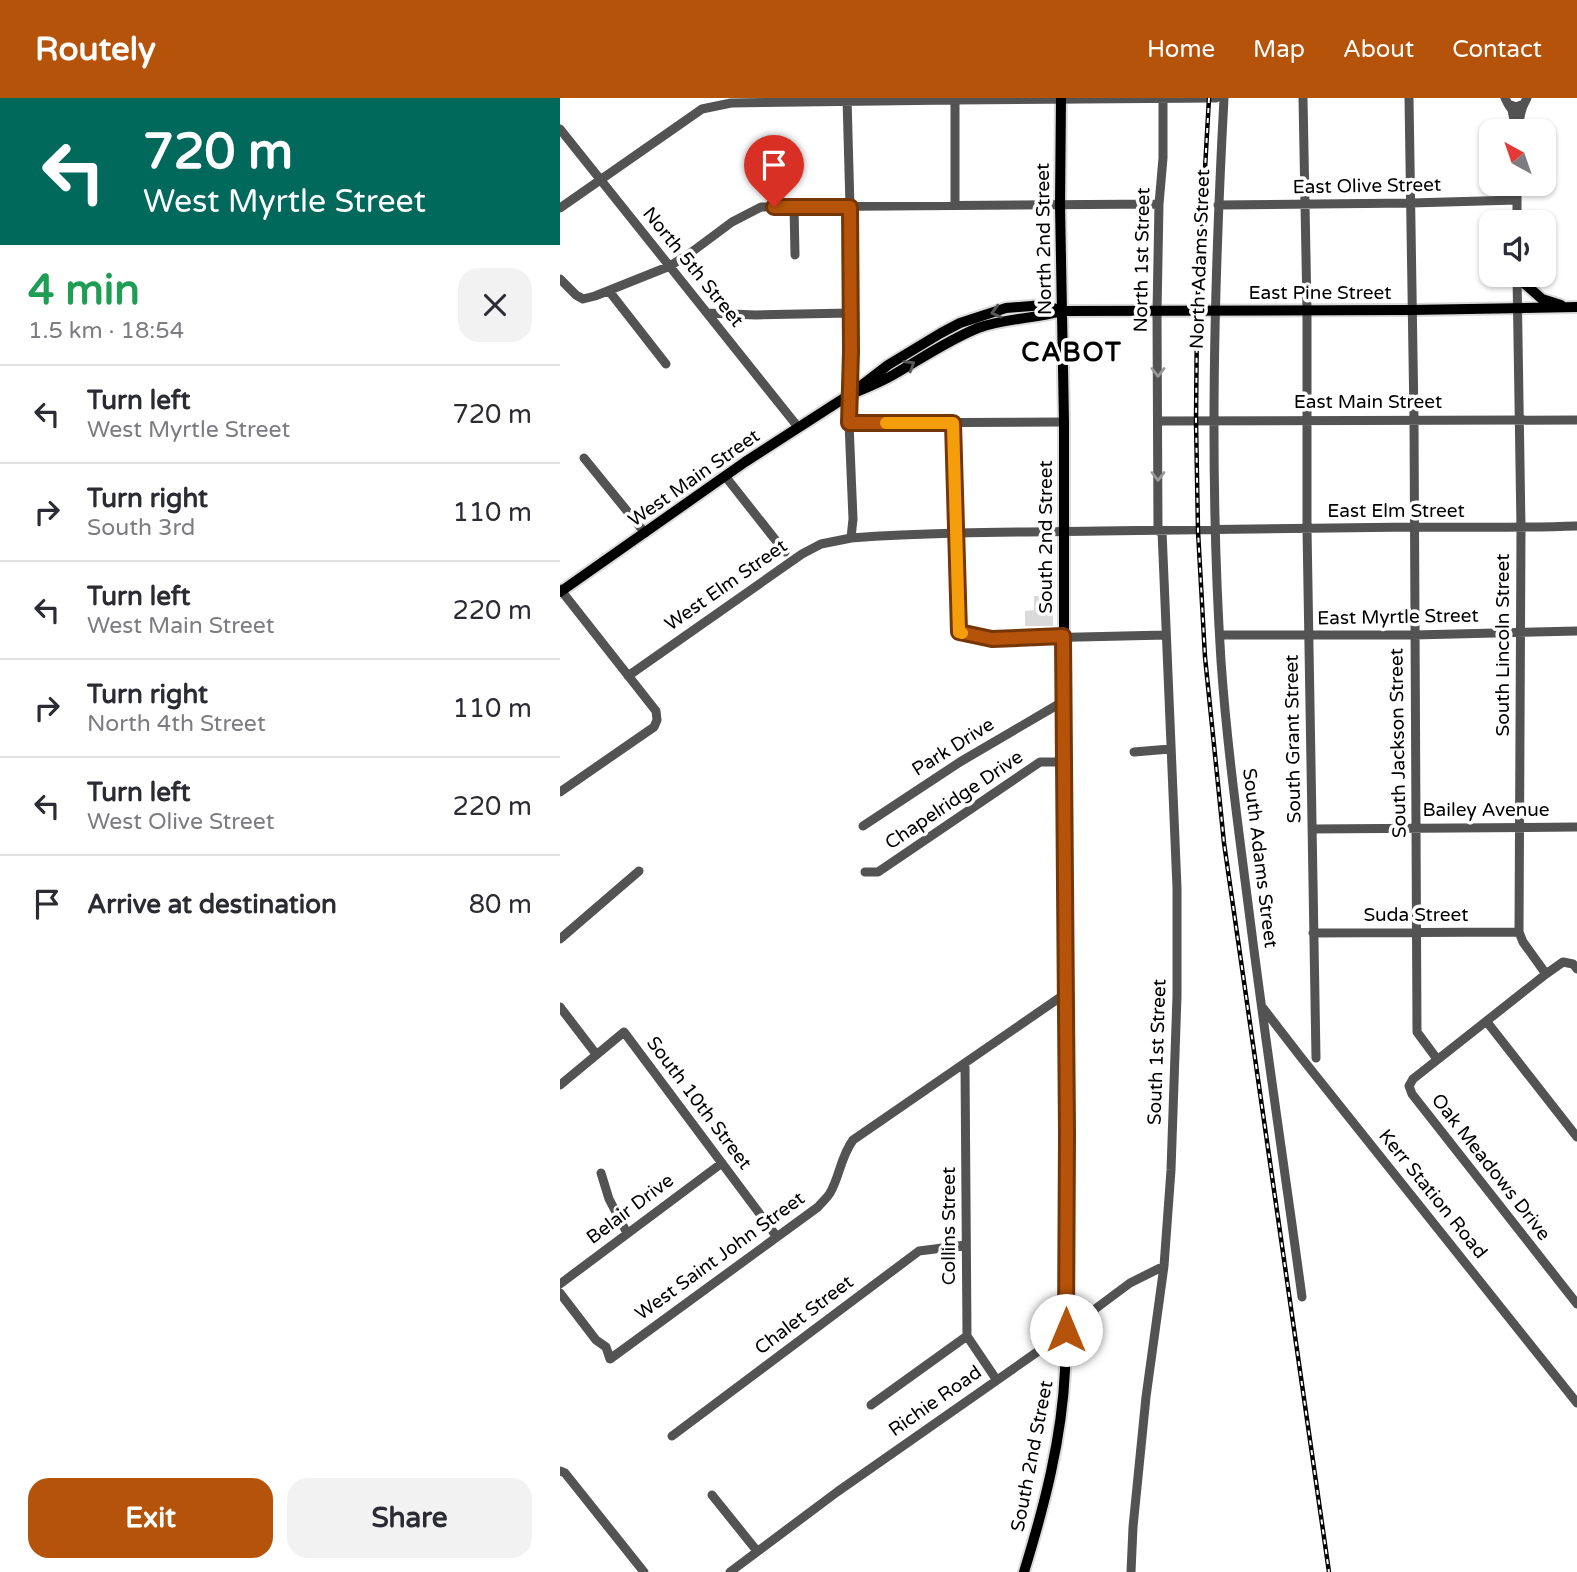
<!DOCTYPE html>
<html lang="en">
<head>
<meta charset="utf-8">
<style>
	:root { --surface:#fff; --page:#f2f2f3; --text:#2b2b33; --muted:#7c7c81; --line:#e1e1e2; --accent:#b45309 }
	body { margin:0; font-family:"Varela Round",sans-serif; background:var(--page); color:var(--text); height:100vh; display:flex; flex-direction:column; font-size:26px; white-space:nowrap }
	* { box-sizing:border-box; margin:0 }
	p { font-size:23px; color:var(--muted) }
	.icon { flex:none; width:38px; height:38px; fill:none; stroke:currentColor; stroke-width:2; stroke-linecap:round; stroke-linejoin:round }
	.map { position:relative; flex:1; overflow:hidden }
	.drawer { display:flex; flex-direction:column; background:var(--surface); width:560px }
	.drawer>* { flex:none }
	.banner { background:#00695c; color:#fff; overflow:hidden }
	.needle { width:46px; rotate:320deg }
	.buttons { position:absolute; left:919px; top:21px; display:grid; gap:14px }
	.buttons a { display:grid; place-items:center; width:77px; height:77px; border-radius:14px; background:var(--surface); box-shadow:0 2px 5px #0004; font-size:35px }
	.pin { position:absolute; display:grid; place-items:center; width:60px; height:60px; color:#fff; margin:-72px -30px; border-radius:50% 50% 50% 0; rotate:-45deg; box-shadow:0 0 7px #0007 }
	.pin .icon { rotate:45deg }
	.me { position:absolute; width:77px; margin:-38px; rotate:0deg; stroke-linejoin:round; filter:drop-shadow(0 0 5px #0008) }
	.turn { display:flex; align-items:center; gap:24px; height:147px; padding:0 28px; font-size:32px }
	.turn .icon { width:91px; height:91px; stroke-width:2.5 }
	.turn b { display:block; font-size:49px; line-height:60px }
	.round { display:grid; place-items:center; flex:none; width:74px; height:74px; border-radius:21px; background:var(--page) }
	.headline { display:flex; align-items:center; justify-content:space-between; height:119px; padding:0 28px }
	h1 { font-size:42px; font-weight:800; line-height:52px; color:#1e9e55 }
	.button { display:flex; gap:14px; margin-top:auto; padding:14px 28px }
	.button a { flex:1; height:80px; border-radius:21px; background:var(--accent); color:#fff; font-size:28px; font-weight:800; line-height:80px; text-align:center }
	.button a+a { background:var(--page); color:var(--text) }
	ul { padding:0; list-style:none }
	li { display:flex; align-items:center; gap:21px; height:98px; padding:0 28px; border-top:2px solid var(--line) }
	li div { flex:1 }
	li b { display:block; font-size:26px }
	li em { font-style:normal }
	header { display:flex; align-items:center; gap:42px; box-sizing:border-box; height:98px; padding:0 35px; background:var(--accent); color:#fff }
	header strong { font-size:33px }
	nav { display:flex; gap:38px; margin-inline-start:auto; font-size:24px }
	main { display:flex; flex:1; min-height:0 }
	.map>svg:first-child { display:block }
</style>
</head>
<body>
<header>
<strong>Routely</strong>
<nav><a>Home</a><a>Map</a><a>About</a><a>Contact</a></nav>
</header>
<main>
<section class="drawer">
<div class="banner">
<div class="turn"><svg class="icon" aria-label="left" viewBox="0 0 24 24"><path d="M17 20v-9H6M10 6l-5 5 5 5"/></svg><div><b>720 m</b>West Myrtle Street</div></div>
</div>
<div class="headline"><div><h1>4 min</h1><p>1.5 km · 18:54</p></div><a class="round"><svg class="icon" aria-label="close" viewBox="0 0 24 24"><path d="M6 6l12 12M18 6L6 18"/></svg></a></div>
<ul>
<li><svg class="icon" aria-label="left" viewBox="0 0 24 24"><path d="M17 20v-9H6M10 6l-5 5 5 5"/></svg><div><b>Turn left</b><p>West Myrtle Street</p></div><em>720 m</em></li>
<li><svg class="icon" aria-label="right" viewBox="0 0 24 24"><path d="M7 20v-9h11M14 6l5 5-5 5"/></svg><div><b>Turn right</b><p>South 3rd</p></div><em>110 m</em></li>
<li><svg class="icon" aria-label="left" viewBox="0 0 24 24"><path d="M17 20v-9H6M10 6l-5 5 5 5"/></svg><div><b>Turn left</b><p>West Main Street</p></div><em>220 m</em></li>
<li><svg class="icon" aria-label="right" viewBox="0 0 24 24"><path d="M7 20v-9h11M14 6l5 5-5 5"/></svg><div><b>Turn right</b><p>North 4th Street</p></div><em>110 m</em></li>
<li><svg class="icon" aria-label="left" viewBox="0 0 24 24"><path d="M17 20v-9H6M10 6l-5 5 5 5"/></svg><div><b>Turn left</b><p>West Olive Street</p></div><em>220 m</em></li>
<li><svg class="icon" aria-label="arrive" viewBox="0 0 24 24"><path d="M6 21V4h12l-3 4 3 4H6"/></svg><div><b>Arrive at destination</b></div><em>80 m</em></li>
</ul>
<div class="button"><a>Exit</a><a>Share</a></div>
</section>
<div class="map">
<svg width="1017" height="1474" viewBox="0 0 1017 1474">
	<rect width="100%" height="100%" fill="#fff"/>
	<path fill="#dadada" d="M474,498H493V528H465V513L474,512Z"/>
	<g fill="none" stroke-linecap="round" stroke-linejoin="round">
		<g stroke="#dbdbdb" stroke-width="14">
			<path id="major" d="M957,179L982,201L1001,207
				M289,297C304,291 319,285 333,277C361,261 388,242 418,230C445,220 474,221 502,213L851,212L1017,209
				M0,494L185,364L289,297L328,267L381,235L400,225L446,210L484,207L502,213
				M464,1474C484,1409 502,1341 505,1272L507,1035L504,603V324L500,107L501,0"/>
		</g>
		<path stroke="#535353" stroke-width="9" d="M287,0L290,109L291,253L289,325L293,421L291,440C373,434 457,434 540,433C644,432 748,430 853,429C908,429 962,430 1017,428
			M395,0V107
			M664,0C654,187 649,375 661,563C667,649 679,735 690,821C706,948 725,1073 742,1199
			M743,0L747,212V431L756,960
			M849,0L854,321L857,934L877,961
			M945,0L948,6L956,9L964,6L967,0
			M948,6L952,12L956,33
			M0,31L238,329
			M956,32C961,24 959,15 964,6
			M957,86V124
			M658,107L851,105L957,102
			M234,109L235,157
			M0,110L142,11L171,5L394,2L656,0
			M957,177L961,430L959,834L963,844L986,876
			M0,181L16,197L23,201L35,198L110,168L133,153L172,124L201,109L599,106
			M49,193L106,266
			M147,215L196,217L290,215
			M598,323L1017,322
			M289,325L504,324
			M393,325L399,535L432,541L606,537
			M24,360L85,435
			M165,378L225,454
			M598,433L597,214L599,106L603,60V1
			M0,491L96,613L97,622L94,629L0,694
			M660,537H854L1017,533
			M68,578L242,456L261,446L291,440
			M574,654L610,651
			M303,728L400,664L504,603
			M752,731L1017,729
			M305,774H318L480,664H504
			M753,835L959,834
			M0,841L79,773
			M1017,871L1013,866L1003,864L986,876L853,981L849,988L852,996L1017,1206
			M0,909L36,956
			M703,910L740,958L1017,1305
			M927,924L1017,1039
			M405,966L407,1238L436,1281
			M0,987L64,934L217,1139
			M41,1075L49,1101L67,1135
			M0,1186L162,1065
			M0,1195L36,1242L46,1249L50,1261L258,1109C262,1104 267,1100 270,1095C280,1078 280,1060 293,1042L505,896
			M311,1307L407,1238
			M112,1338L359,1153L406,1147
			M0,1373L5,1375L84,1474
			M152,1397L197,1453
			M170,1474L277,1394L480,1252L570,1185L604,1168
			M571,1474L573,1429L586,1299L604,1168L611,1072L617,898V790L602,433"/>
		<use href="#major" stroke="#000" stroke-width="10"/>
		<g stroke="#000" stroke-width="4.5">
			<path id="rail" d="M649,0L637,213L636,323L638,433L645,559L664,745L769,1474"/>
		</g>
		<use href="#rail" stroke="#fff" stroke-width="2" stroke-dasharray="5" stroke-linecap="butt"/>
	</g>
	<defs><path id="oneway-chevron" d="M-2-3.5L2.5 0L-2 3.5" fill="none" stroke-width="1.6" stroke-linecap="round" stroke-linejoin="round" transform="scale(1.75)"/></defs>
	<g stroke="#595959">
		<use href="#oneway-chevron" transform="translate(436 214) rotate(165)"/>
		<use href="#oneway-chevron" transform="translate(350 267) rotate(-31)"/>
	</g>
	<g stroke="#989898">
		<use href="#oneway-chevron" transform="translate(598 274) rotate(90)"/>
		<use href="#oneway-chevron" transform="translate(598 378) rotate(90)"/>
	</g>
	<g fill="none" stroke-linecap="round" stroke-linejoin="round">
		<g stroke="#753606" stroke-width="18">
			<path id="route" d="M214,109H290L291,253L289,325H393L399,534L432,541L503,538L507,1035L506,1232"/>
		</g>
		<use href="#route" stroke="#b45309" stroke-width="12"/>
		<path stroke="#f59e0b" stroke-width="12" d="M326,325H393L399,534L402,535"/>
	</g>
	<g text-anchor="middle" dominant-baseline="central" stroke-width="7" stroke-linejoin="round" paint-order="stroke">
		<g font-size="19" fill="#000" stroke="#fff">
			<text transform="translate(807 88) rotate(-1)">East Olive Street</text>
			<text transform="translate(484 141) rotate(-91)">North 2nd Street</text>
			<text transform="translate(640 161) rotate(-88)">North Adams Street</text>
			<text transform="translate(582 162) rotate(-89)">North 1st Street</text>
			<text transform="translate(133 169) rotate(51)">North 5th Street</text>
			<text x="760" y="195">East Pine Street</text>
			<text x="808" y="304">East Main Street</text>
			<text transform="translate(134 380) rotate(-35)">West Main Street</text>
			<text x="836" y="413">East Elm Street</text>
			<text transform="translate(486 439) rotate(-90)">South 2nd Street</text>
			<text transform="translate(166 487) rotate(-35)">West Elm Street</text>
			<text transform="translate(838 519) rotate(-1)">East Myrtle Street</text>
			<text transform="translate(943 547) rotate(-90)">South Lincoln Street</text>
			<text transform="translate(733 641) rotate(-91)">South Grant Street</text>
			<text transform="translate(838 645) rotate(-91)">South Jackson Street</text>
			<text transform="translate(393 649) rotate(-32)">Park Drive</text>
			<text transform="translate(394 702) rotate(-34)">Chapelridge Drive</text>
			<text x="926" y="712">Bailey Avenue</text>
			<text transform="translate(700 760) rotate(83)">South Adams Street</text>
			<text x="856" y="817">Suda Street</text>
			<text transform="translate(597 954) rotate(-88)">South 1st Street</text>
			<text transform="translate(139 1005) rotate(53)">South 10th Street</text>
			<text transform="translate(931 1069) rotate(52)">Oak Meadows Drive</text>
			<text transform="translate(873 1096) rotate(51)">Kerr Station Road</text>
			<text transform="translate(70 1111) rotate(-37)">Belair Drive</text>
			<text transform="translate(389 1128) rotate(-90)">Collins Street</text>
			<text transform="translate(160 1158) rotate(-36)">West Saint John Street</text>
			<text transform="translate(244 1217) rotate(-37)">Chalet Street</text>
			<text transform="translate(375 1303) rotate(-35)">Richie Road</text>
			<text transform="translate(472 1358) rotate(-79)">South 2nd Street</text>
		</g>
		<g font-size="26" font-weight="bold" letter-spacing="2" fill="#000" stroke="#fff">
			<text x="512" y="254">CABOT</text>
		</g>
	</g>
</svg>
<div class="buttons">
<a><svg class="needle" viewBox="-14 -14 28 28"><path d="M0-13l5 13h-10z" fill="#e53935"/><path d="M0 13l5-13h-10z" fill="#7c7c81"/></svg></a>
<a><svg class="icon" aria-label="sound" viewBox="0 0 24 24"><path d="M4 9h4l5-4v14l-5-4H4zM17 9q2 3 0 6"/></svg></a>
</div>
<div class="pin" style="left:214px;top:109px;background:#d93025"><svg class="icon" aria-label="arrive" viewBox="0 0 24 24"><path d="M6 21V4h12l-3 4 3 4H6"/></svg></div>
<svg class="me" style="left:506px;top:1232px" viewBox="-20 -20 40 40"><circle r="19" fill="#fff"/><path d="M0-13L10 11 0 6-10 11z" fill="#b45309"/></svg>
</div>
</main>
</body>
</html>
